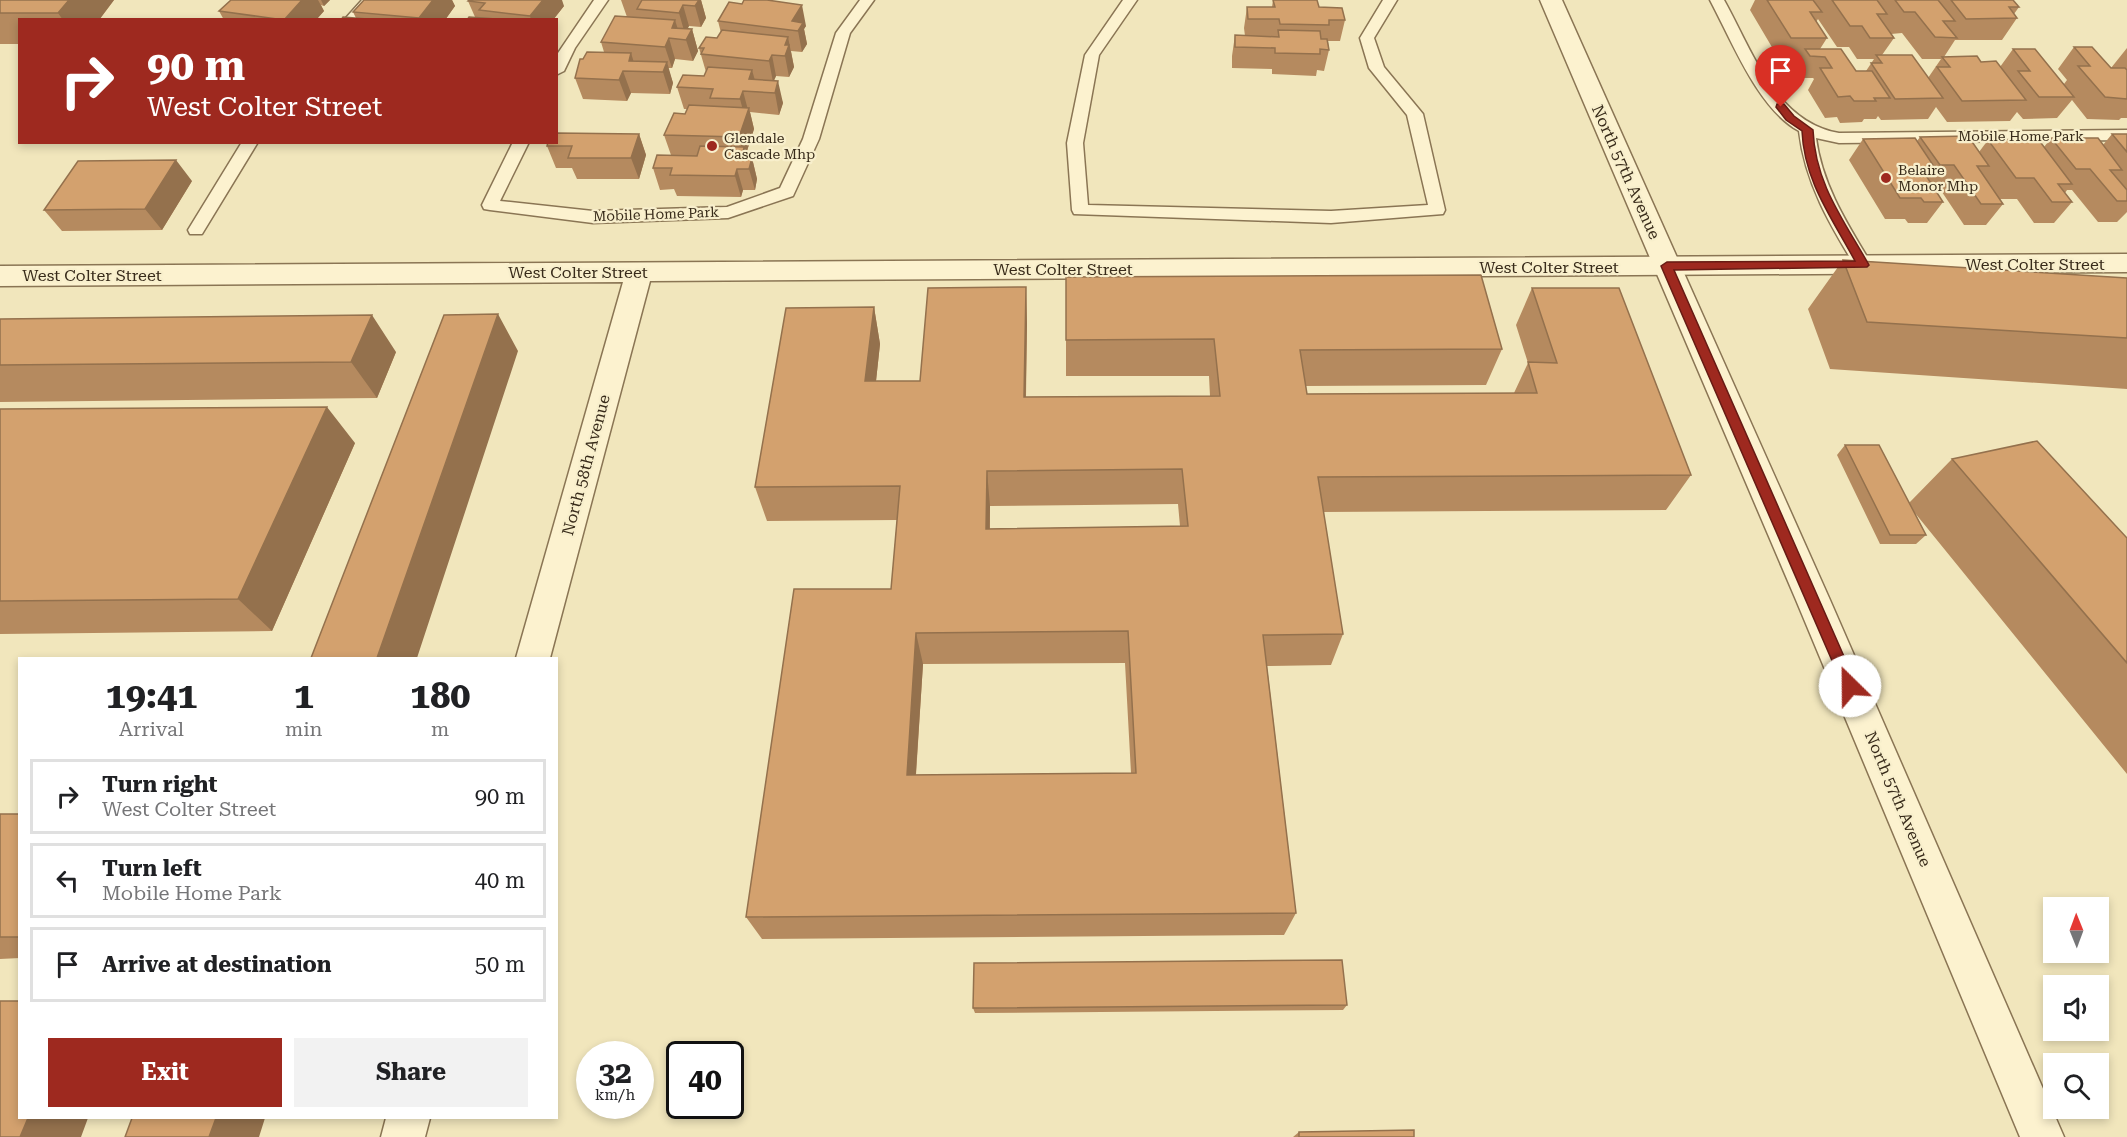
<!DOCTYPE html>
<html lang="en">
<head>
<meta charset="utf-8">
<style>
	:root { --surface:#fff; --page:#f2f2f2; --text:#202124; --muted:#757577; --line:#e0e0e0; --accent:#9e291f }
	body { margin:0; font-family:"Roboto Serif",serif; background:var(--page); color:var(--text); height:100vh; display:flex; flex-direction:column; font-size:22px; white-space:nowrap }
	* { box-sizing:border-box; margin:0 }
	p { font-size:20px; color:var(--muted) }
	.icon { flex:none; width:33px; height:33px; fill:none; stroke:currentColor; stroke-width:2; stroke-linecap:round; stroke-linejoin:round }
	.map { position:relative; flex:1; overflow:hidden }
	.side { position:absolute; left:18px; top:657px; width:540px; height:462px; display:flex; flex-direction:column; background:var(--surface); border-radius:0px; box-shadow:0 3px 9px #0003 }
	.side>* { flex:none }
	.top-card { position:absolute; left:18px; top:18px; width:540px; height:126px; border-radius:0px; box-shadow:0 3px 9px #0003; background:#9e291f; color:#fff; overflow:hidden }
	.needle { width:39px; rotate:359deg }
	.fabs { position:absolute; left:2043px; top:897px; display:grid; gap:12px }
	.fabs a { display:grid; place-items:center; width:66px; height:66px; border-radius:0px; background:var(--surface); box-shadow:0 3px 9px #0003; font-size:30px }
	.speed { position:absolute; left:576px; top:1041px; display:flex; gap:12px; font-size:30px; font-weight:700; text-align:center }
	.speed>* { display:grid; place-content:center; width:78px; height:78px; border-radius:50%; background:var(--surface); box-shadow:0 3px 9px #0003; line-height:1 }
	.speed small { font-size:15px; font-weight:400 }
	.speed .limit { border:3px solid #111; border-radius:9px; background:#fff; color:#111 }
	.pin { position:absolute; display:grid; place-items:center; width:51px; height:51px; color:#fff; margin:-62px -26px; border-radius:50% 50% 50% 0; rotate:-45deg; box-shadow:0 0 6px #0007 }
	.pin .icon { rotate:45deg }
	.me { position:absolute; width:66px; margin:-33px; rotate:337deg; stroke-linejoin:round; filter:drop-shadow(0 0 4px #0008) }
	.turn { display:flex; align-items:center; gap:21px; height:126px; padding:0 30px; font-size:27px }
	.turn .icon { width:78px; height:78px; stroke-width:2.5 }
	.turn b { display:block; font-size:42px; line-height:51px }
	.eta { display:flex; justify-content:space-evenly; align-items:center; height:102px; text-align:center }
	.eta b { font-size:36px; font-weight:700; line-height:42px }
	.primary-button { display:flex; gap:12px; margin-top:auto; padding:12px 30px }
	.primary-button a { flex:1; height:69px; border-radius:0px; background:var(--accent); color:#fff; font-size:24px; font-weight:700; line-height:69px; text-align:center }
	.primary-button a+a { background:var(--page); color:var(--text) }
	ul { padding:0; list-style:none }
	li { display:flex; align-items:center; gap:18px; height:75px; margin:0 12px 9px; padding:0 18px; border:3px solid var(--line); border-radius:0px }
	li div { flex:1 }
	li b { display:block; font-size:22px }
	li em { font-style:normal }
	.map>svg:first-child { display:block }
</style>
</head>
<body>
<div class="map">
<svg width="2127" height="1137" viewBox="0 0 2127 1137">
	<rect width="100%" height="100%" fill="#f1e6bc"/>
	<g fill="none" stroke-linecap="round" stroke-linejoin="round">
		<g stroke="#8a7554" stroke-width="3">
			<path id="service" d="M362,0H377L359,20H344Z
				M594,0H608L575,48L564,71L556,75V56Z
				M860,0H874L850,33L819,139L793,196L728,218L593,223L490,210L484,209L482,205L513,142H529L500,201L593,211L727,207L780,188L803,139L836,33Z
				M1123,0H1137L1099,55L1083,143L1088,205L1331,211L1428,205L1407,115L1369,68L1360,38L1383,0H1397L1374,38L1384,67L1423,114L1445,210L1443,214L1331,223L1074,214L1072,210L1067,143L1085,55Z
				M1710,0H1724C1752,50 1775,122 1839,133L2127,130V140L1839,143L1816,138C1822,185 1848,225 1872,265L1869,269H1857C1830,225 1805,183 1799,131C1758,109 1732,41 1710,0Z
				M242,142H258L202,234H190L188,230Z"/>
		</g>
		<g stroke="#8a7554" stroke-width="3">
			<path id="minor" d="M2127,254V272L650,281L550,658H516L623,282L0,286V266Z
				M386,1118H430L425,1137H381Z"/>
		</g>
		<g stroke="#8a7554" stroke-width="3">
			<path id="tertiary" d="M1540,0H1562L1830,600L2064,1137H2020L1796,600Z"/>
		</g>
		<use href="#service" fill="#fcf2cf" fill-rule="evenodd"/>
		<use href="#minor" fill="#fcf2cf" fill-rule="evenodd"/>
		<use href="#tertiary" fill="#fcf2cf" fill-rule="evenodd"/>
	</g>
	<path fill="#b58a5f" fill-rule="evenodd" d="M0,0H114L99,20H20V44H0Z
		M231,0H330L324,6L321,5L324,11L316,20H224L219,11Z
		M364,0H452L455,6L445,20H341L356,18L353,12Z
		M621,0H701L706,18L701,27L689,26L687,29H692L698,51L693,61L675,59L672,68H668L673,83L670,94L631,93L627,101L583,99L575,78L583,59L604,52L601,42L627,17Z
		M1273,0L1319,7L1345,20L1340,41H1328L1329,50L1324,71L1317,70L1316,76L1272,74V69L1232,68V56L1235,35L1245,36L1244,28L1247,7H1272Z
		M1755,0H2013L2019,7L2014,14L2017,18L2002,40H1955L1944,57L1981,62L2000,67L2013,49L2064,84L2067,80L2058,69L2074,47L2111,68L2127,48V118H2121L2119,120L2087,119L2072,100L2057,118L2023,119L2017,112L2010,121L1947,122L1936,107L1928,119L1881,120L1878,116L1876,119H1864L1862,122L1840,123L1837,117L1825,118L1808,90L1814,79L1813,78H1798L1793,70L1799,59H1779L1750,10ZM1818,19L1837,47H1849L1857,59H1874L1866,71H1856L1820,49L1827,38L1816,22ZM1902,33L1922,59H1941L1928,78L1882,55L1894,38L1891,34Z
		M468,1L564,6L553,20H467L475,17Z
		M718,21L806,26L804,29L807,44L802,52L791,51L794,67L789,77L776,76L774,81L783,103L779,115L750,112L754,129L746,154L747,158H752L757,179L755,190H743L741,197L677,196L674,189L660,190L653,168L671,155L664,135L685,114L687,109H684L677,87L704,76L706,72L699,48L717,38L721,33Z
		M639,134L646,155L639,179H577L572,168H556L547,146Z
		M2112,134H2127V212L2117,222H2098L2072,190H2067L2065,193L2072,202L2054,223H2034L2017,199H2000L2003,204L1986,225H1964L1938,186H1933L1943,202L1927,223H1908L1905,219H1885L1849,160L1863,139L1917,141L1920,137L1979,152L1988,140L2044,147L2051,138L2103,145Z
		M192,181L162,230L62,231L44,210Z
		M1843,260L2127,278V389L1830,369L1808,309Z
		M1066,277L1502,349L1486,385L1306,386L1307,394L1514,393L1528,363L1516,325L1532,288L1691,475L1666,510L1323,512L1343,634L1331,665L1267,666L1296,913L1284,935L762,939L746,917L891,589L897,520L767,521L755,487L874,307L880,344L876,381H920L1026,287L1027,324L1026,397L1210,396L1209,376H1066ZM1178,504L1180,526L990,529V506ZM1125,663L1131,773L916,775L923,664Z
		M0,319L396,352L377,398L0,402Z
		M0,409L355,443L272,631L0,634Z
		M1845,445L1909,503L1952,459L2127,538V774L1915,513L1926,535L1916,544H1880L1837,455Z
		M0,814H20V958L0,959Z
		M1347,1005L1343,1010L975,1013L973,1008Z
		M1299,1132L1414,1137H1293Z"/>
	<path fill="#94714d" d="M69,0H114L99,20H63L58,13Z
		M302,0H318L324,11L316,20H284Z
		M321,0H330L324,6Z
		M433,0H452L455,6L445,20H420L419,18Z
		M543,0H562L564,6L553,20H531L530,16Z
		M699,0H701L706,18L701,27L695,6Z
		M683,5L689,26L685,34L679,13Z
		M802,5L806,26L804,29L807,44L802,52L798,31L792,21Z
		M675,20L681,39L672,28Z
		M692,29L698,51L693,61L686,40Z
		M788,37L794,67L789,77L785,56V45Z
		M669,38L675,59L672,68L665,47Z
		M631,53L637,72L629,61Z
		M772,55L776,76L773,82L769,61Z
		M667,62L673,83L670,94L663,72Z
		M752,70L758,91L749,79Z
		M623,71L631,93L627,101L619,80Z
		M778,81L783,103L779,115L775,93Z
		M743,91L748,110L749,108L754,129L746,154L750,167L752,158L757,179L755,190L749,169L742,158L743,153L739,137L745,118L740,99Z
		M639,134L646,155L639,179L631,158Z
		M176,160L192,181L162,230L145,209Z
		M737,169L743,190L741,197L735,176Z
		M1026,287L1027,324L1025,433L1024,397Z
		M874,307L880,344L872,418L865,381Z
		M498,314L518,351L417,658H377Z
		M372,315L396,352L377,398L351,362Z
		M327,407L355,443L272,631L238,599Z
		M987,471L990,506L989,562L986,529Z
		M916,633L923,664L914,802L907,775Z
		M28,1118H88L81,1137H20Z
		M216,1118H265L259,1137H209Z"/>
	<path fill="#d3a16e" stroke="#94714d" stroke-width="1.5" fill-rule="evenodd" d="M0,0H69L58,13H0Z
		M231,0H302L284,20L219,11Z
		M364,0H433L419,18L353,12Z
		M469,0H543L530,16L479,10L485,3L468,1Z
		M642,0H699L695,6L683,5L679,13L637,9Z
		M744,0H767L802,5L792,21L803,23L798,31L718,21L729,2L742,4Z
		M1273,0H1317L1319,7L1342,8L1345,20H1329V25L1280,24L1279,19H1248L1247,7H1275Z
		M1767,0H1813L1822,12H1810L1827,38H1791Z
		M1832,0H1877L1887,14H1877L1894,38H1870L1862,26H1850Z
		M1895,0H1938L1955,21H1943L1957,38L1935,37L1915,12H1904Z
		M1951,0H2013L2019,7H2009L2017,18L1966,19Z
		M615,16L675,20L672,28L692,29L686,40L669,38L665,47L601,42Z
		M343,17L379,20H341Z
		M469,17L511,20H467Z
		M722,30L788,37L785,45H789L785,56L772,55L769,61L701,54L704,48H699L706,37L717,38Z
		M1278,30L1320,31L1321,39H1327L1329,50L1320,49V54L1275,53V48L1235,47V35L1279,37Z
		M2074,47H2092L2111,68H2125L2127,70V99L2105,97L2078,66H2090Z
		M1805,49H1841L1856,71H1872L1890,98H1874L1876,101H1854L1850,96L1838,97L1820,68H1832L1825,57L1810,56Z
		M2013,49H2035L2074,97H2039L2018,71H2030Z
		M587,52L631,53L629,61L667,62L663,72L623,71L619,80L575,78L580,59H583Z
		M1876,55H1912L1943,98L1895,99L1871,63H1882Z
		M1977,56L1981,62L1996,61L2026,100L1962,101L1937,67H1950L1942,57Z
		M708,67L752,70L749,79L778,81L775,93L743,91L740,99L710,98L713,89L677,87L683,75L704,76Z
		M689,105L749,108L739,137L664,135L674,113L685,114Z
		M556,133L639,134L631,158H568L572,146H547L548,142H556Z
		M2112,134H2127V152Z
		M1968,136L1989,166H1977L2003,204H1981L1954,165H1940L1920,137Z
		M1915,138L1939,174H1925L1943,202H1924L1921,198H1900L1863,139Z
		M2051,138H2098L2122,170H2110L2127,190V201H2117L2090,169H2076Z
		M2038,139L2072,184H2058L2072,202H2052L2034,178H2016L1988,140Z
		M700,146L744,147L742,158H752L749,169H737L735,176L670,175L672,168H653L657,155L697,156Z
		M176,160L145,209L44,210L78,161Z
		M1843,260L2127,278V338L1867,322Z
		M1481,275L1502,349L1300,350L1307,394L1537,393L1528,362L1557,363L1532,288H1619L1691,475L1318,477L1343,634L1263,635L1296,913L746,917L794,589H891L900,486L755,487L786,308L874,307L865,381H920L928,288L1026,287L1024,397L1220,396L1214,339L1066,340V277ZM1182,469L1188,526L986,529L987,471ZM1128,631L1136,773L907,775L916,633Z
		M498,314L377,658H311L444,315Z
		M372,315L351,362L0,365V319Z
		M327,407L238,599L0,601V409Z
		M2037,441L2127,538V663L1952,459Z
		M1845,445H1879L1926,535H1890Z
		M0,814H20V937H0Z
		M1342,960L1347,1005L973,1008L974,963Z
		M0,1001H20V1118H28L20,1137H0Z
		M132,1118H216L209,1137H125Z
		M1414,1130V1137H1299V1132Z"/>
	<path fill="#9e291f" stroke="#671b14" stroke-width="1.5" d="M1777,104H1784L1794,116L1813,130C1815,183 1843,219 1869,265L1867,267L1674,270L1857,686L1855,690L1850,692L1845,690L1843,686L1661,266L1667,262L1855,261C1832,218 1804,181 1802,131L1786,120L1776,107Z"/>
	<g fill="#9e291f" stroke="#f8efcc" stroke-width="2">
		<circle cx="712" cy="146" r="6"/>
		<circle cx="1886" cy="178" r="6"/>
	</g>
	<g text-anchor="middle" dominant-baseline="central" stroke-width="4.5" stroke-linejoin="round" paint-order="stroke">
		<g font-size="14" fill="#382b1a" stroke="#f8efcc">
			<text x="2021" y="136">Mobile Home Park</text>
			<text transform="translate(656 214) rotate(-2)">Mobile Home Park</text>
		</g>
		<g font-size="14" fill="#382b1a" stroke="#f8efcc" text-anchor="start">
			<text x="724" y="138">Glendale<tspan x="724" dy="16">Cascade Mhp</tspan></text>
			<text x="1898" y="170">Belaire<tspan x="1898" dy="16">Monor Mhp</tspan></text>
		</g>
		<g font-size="16" fill="#382b1a" stroke="#f8efcc">
			<text transform="translate(1626 172) rotate(66)">North 57th Avenue</text>
			<text x="2035" y="264">West Colter Street</text>
			<text x="1549" y="267">West Colter Street</text>
			<text x="1063" y="269">West Colter Street</text>
			<text x="578" y="272">West Colter Street</text>
			<text x="92" y="275">West Colter Street</text>
			<text transform="translate(586 465) rotate(-75)">North 58th Avenue</text>
			<text transform="translate(1898 799) rotate(67)">North 57th Avenue</text>
		</g>
	</g>
</svg>
<div class="fabs">
<a><svg class="needle" viewBox="-14 -14 28 28"><path d="M0-13l5 13h-10z" fill="#e53935"/><path d="M0 13l5-13h-10z" fill="#757577"/></svg></a>
<a><svg class="icon" aria-label="sound" viewBox="0 0 24 24"><path d="M4 9h4l5-4v14l-5-4H4zM17 9q2 3 0 6"/></svg></a>
<a><svg class="icon" aria-label="search" viewBox="0 0 24 24"><circle cx="10" cy="10" r="6"/><path d="M15 15l6 6"/></svg></a>
</div>
<div class="speed"><div>32<small>km/h</small></div><div class="limit">40</div></div>
<div class="pin" style="left:1781px;top:107px;background:#d93025"><svg class="icon" aria-label="arrive" viewBox="0 0 24 24"><path d="M6 21V4h12l-3 4 3 4H6"/></svg></div>
<svg class="me" style="left:1850px;top:686px" viewBox="-20 -20 40 40"><circle r="19" fill="#fff"/><path d="M0-13L10 11 0 6-10 11z" fill="#9e291f"/></svg>
<div class="top-card">
<div class="turn"><svg class="icon" aria-label="right" viewBox="0 0 24 24"><path d="M7 20v-9h11M14 6l5 5-5 5"/></svg><div><b>90 m</b>West Colter Street</div></div>
</div>
<section class="side">
<div class="eta">
<div><b>19:41</b><p>Arrival</p></div>
<div><b>1</b><p>min</p></div>
<div><b>180</b><p>m</p></div>
</div>
<ul>
<li><svg class="icon" aria-label="right" viewBox="0 0 24 24"><path d="M7 20v-9h11M14 6l5 5-5 5"/></svg><div><b>Turn right</b><p>West Colter Street</p></div><em>90 m</em></li>
<li><svg class="icon" aria-label="left" viewBox="0 0 24 24"><path d="M17 20v-9H6M10 6l-5 5 5 5"/></svg><div><b>Turn left</b><p>Mobile Home Park</p></div><em>40 m</em></li>
<li><svg class="icon" aria-label="arrive" viewBox="0 0 24 24"><path d="M6 21V4h12l-3 4 3 4H6"/></svg><div><b>Arrive at destination</b></div><em>50 m</em></li>
</ul>
<div class="primary-button"><a>Exit</a><a>Share</a></div>
</section>
</div>
</body>
</html>
